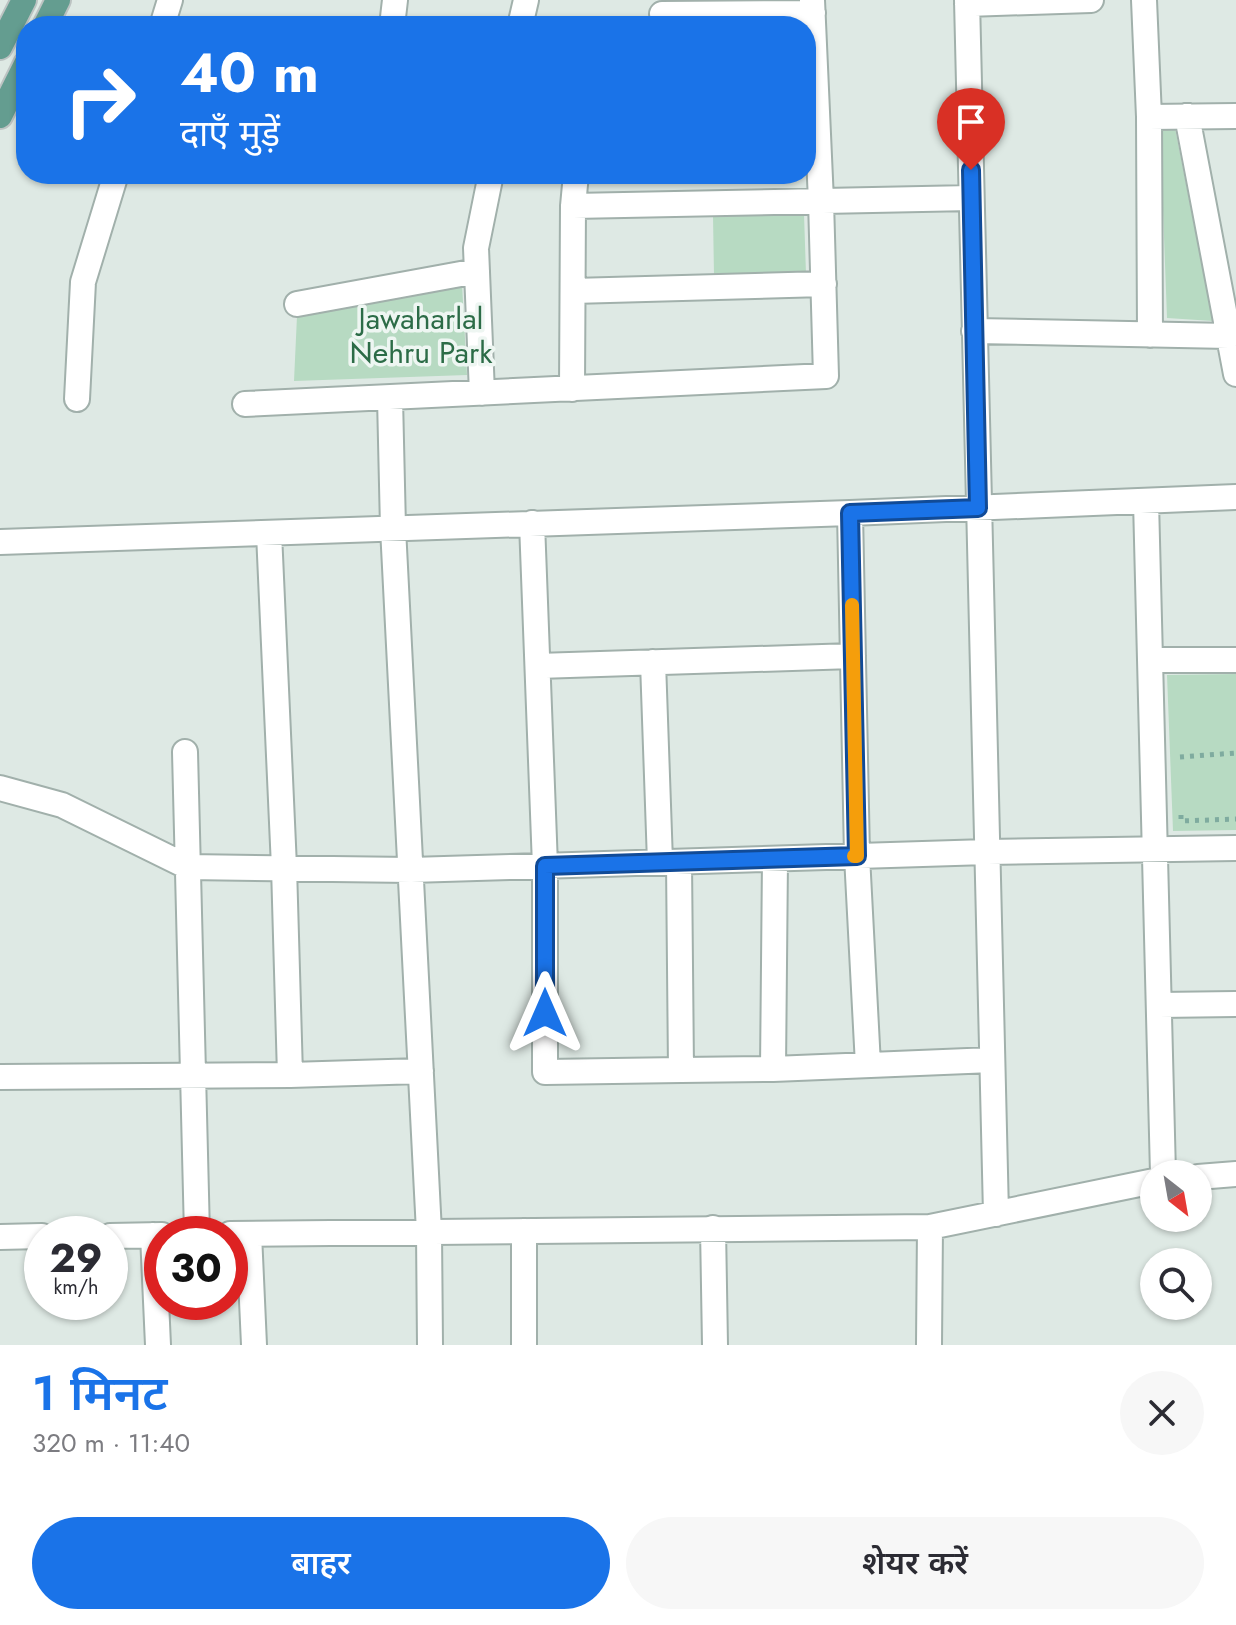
<!DOCTYPE html>
<html lang="hi">
<head>
<meta charset="utf-8">
<style>
	:root { --surface:#fff; --page:#f7f7f7; --text:#2b2b33; --muted:#7c7c81; --accent:#1a73e8 }
	body { margin:0; font-family:Jost,"Noto Sans Devanagari",sans-serif; background:var(--page); color:var(--text); height:100vh; display:flex; flex-direction:column; font-size:30px; white-space:nowrap }
	* { box-sizing:border-box; margin:0 }
	p { font-size:26px; color:var(--muted) }
	.icon { flex:none; width:44px; height:44px; fill:none; stroke:currentColor; stroke-width:2; stroke-linecap:round; stroke-linejoin:round }
	.map { position:relative; height:1345px; overflow:hidden }
	.details { display:flex; flex-direction:column; background:var(--surface); flex:1 }
	.details>* { flex:none }
	.banner { position:absolute; left:16px; top:16px; width:800px; height:168px; border-radius:32px; box-shadow:0 2px 6px #0004; background:#1a73e8; color:#fff; overflow:hidden }
	.needle { width:52px; rotate:149deg }
	.controls { position:absolute; left:1140px; top:1160px; display:grid; gap:16px }
	.controls a { display:grid; place-items:center; width:72px; height:72px; border-radius:50%; background:var(--surface); box-shadow:0 2px 6px #0004; font-size:40px }
	.speed { position:absolute; left:24px; top:1216px; display:flex; gap:16px; font-size:40px; font-weight:700; text-align:center }
	.speed>* { display:grid; place-content:center; width:104px; height:104px; border-radius:50%; background:var(--surface); box-shadow:0 2px 6px #0004; line-height:1 }
	.speed small { font-size:20px; font-weight:400 }
	.speed .limit { border:12px solid #d22; background:#fff; color:#111 }
	.pin { position:absolute; display:grid; place-items:center; width:68px; height:68px; color:#fff; margin:-82px -34px; border-radius:50% 50% 50% 0; rotate:-45deg; box-shadow:0 0 8px #0007 }
	.pin .icon { rotate:45deg }
	.me { position:absolute; width:88px; margin:-44px; rotate:0deg; stroke-linejoin:round; filter:drop-shadow(0 0 6px #0008) }
	.turn { display:flex; align-items:center; gap:28px; height:168px; padding:0 32px; font-size:36px }
	.turn .icon { width:104px; height:104px; stroke-width:2.5 }
	.turn b { display:block; font-size:56px; line-height:68px }
	.round { display:grid; place-items:center; flex:none; width:84px; height:84px; border-radius:42px; background:var(--page) }
	.summary { display:flex; align-items:center; justify-content:space-between; height:136px; padding:0 32px }
	h1 { font-size:48px; font-weight:600; line-height:60px; color:var(--accent) }
	.cta { display:flex; gap:16px; margin-top:auto; padding:16px 32px }
	.cta a { flex:1; height:92px; border-radius:48px; background:var(--accent); color:#fff; font-size:32px; font-weight:600; line-height:92px; text-align:center }
	.cta a+a { background:var(--page); color:var(--text) }
	.map>svg:first-child { display:block }
</style>
</head>
<body>
<div class="map">
<svg width="1236" height="1345" viewBox="0 0 1236 1345">
	<rect width="100%" height="100%" fill="#dee9e4"/>
	<path fill="#b7dac2" d="M1160,128H1175L1213,321L1167,318Z
		M804,214L806,274L714,275L713,216Z
		M462,284L467,375L294,381L297,316Z
		M1236,674V830L1173,831L1167,675Z"/>
	<g fill="none" stroke-linecap="round" stroke-linejoin="round">
		<g stroke="#a1b0ab" stroke-width="28">
			<path id="minor" d="M967,0L996,1214
				M1144,0L1149,117L1150,335
				M967,4L1091,0
				M662,14L813,13
				M162,26L170,0
				M392,26L395,0
				M520,26L526,0
				M1187,116L1236,374
				M1149,117L1236,116
				M573,206L576,174
				M573,291L824,284
				M297,304L477,271
				M974,331L1229,336
				M572,389L573,206L971,198
				M482,393L476,248L491,174
				M390,398L393,528L429,1232L430,1345
				M77,399L83,282L116,174
				M245,404L826,376L821,201L812,0
				M1146,501L1163,1174
				M850,513L857,856L868,1065
				M532,523L545,866V1072L681,1070
				M269,533L284,867L290,1075
				M0,542L850,513L1236,497
				M1150,660H1236
				M653,662L660,862
				M538,666L853,656
				M185,752L197,1234
				M0,788L62,805L188,867L411,870L987,852L1236,848
				M679,862L681,1070L773,1069L992,1060
				M1159,1005L1236,1004
				M773,1069L775,859
				M0,1077L290,1075L421,1071
				M1198,1177L1236,1174
				M713,1228L715,1345
				M524,1231V1345
				M230,1234L930,1227L1154,1181
				M249,1234L254,1345
				M153,1235L158,1345
				M110,1236L162,1235
				M0,1237L42,1236
				M929,1345L930,1227"/>
		</g>
		<g stroke="#bcc3c2" stroke-width="28">
			<path id="major" d="M45,26L58,0
				M0,47L24,0
				M0,116L26,64"/>
		</g>
		<path stroke="#7fab9f" stroke-width="5" stroke-dasharray="4 6" stroke-linecap="butt" d="M1180,757L1236,753
			M1181,815V821L1236,819"/>
		<use href="#minor" stroke="#fff" stroke-width="24"/>
		<use href="#major" stroke="#649d90" stroke-width="24"/>
	</g>
	<g fill="none" stroke-linecap="round" stroke-linejoin="round">
		<g stroke="#114b97" stroke-width="20">
			<path id="route" d="M545,1013V866L857,856L850,513L978,508L971,170"/>
		</g>
		<use href="#route" stroke="#1a73e8" stroke-width="14"/>
		<path stroke="#f59e0b" stroke-width="14" d="M852,605L857,856H854"/>
	</g>
	<g text-anchor="middle" dominant-baseline="central" stroke-width="7" stroke-linejoin="round" paint-order="stroke">
		<g font-size="30" fill="#2c6c47" stroke="#eef6f2">
			<text x="421" y="318">Jawaharlal<tspan x="421" dy="34">Nehru Park</tspan></text>
		</g>
	</g>
</svg>
<div class="controls">
<a><svg class="needle" viewBox="-14 -14 28 28"><path d="M0-13l5 13h-10z" fill="#e53935"/><path d="M0 13l5-13h-10z" fill="#7c7c81"/></svg></a>
<a><svg class="icon" aria-label="search" viewBox="0 0 24 24"><circle cx="10" cy="10" r="6"/><path d="M15 15l6 6"/></svg></a>
</div>
<div class="speed"><div>29<small>km/h</small></div><div class="limit">30</div></div>
<div class="pin" style="left:971px;top:170px;background:#d93025"><svg class="icon" aria-label="arrive" viewBox="0 0 24 24"><path d="M6 21V4h12l-3 4 3 4H6"/></svg></div>
<svg class="me" style="left:545px;top:1013px" viewBox="-20 -20 40 40"><path d="M0-17L14 15 0 8-14 15z" fill="#1a73e8" stroke="#fff" stroke-width="4"/></svg>
<div class="banner">
<div class="turn"><svg class="icon" aria-label="right" viewBox="0 0 24 24"><path d="M7 20v-9h11M14 6l5 5-5 5"/></svg><div><b>40 m</b>दाएँ मुड़ें</div></div>
</div>
</div>
<section class="details">
<div class="summary"><div><h1>1 मिनट</h1><p>320 m · 11:40</p></div><a class="round"><svg class="icon" aria-label="close" viewBox="0 0 24 24"><path d="M6 6l12 12M18 6L6 18"/></svg></a></div>
<div class="cta"><a>बाहर</a><a>शेयर करें</a></div>
</section>
</body>
</html>
